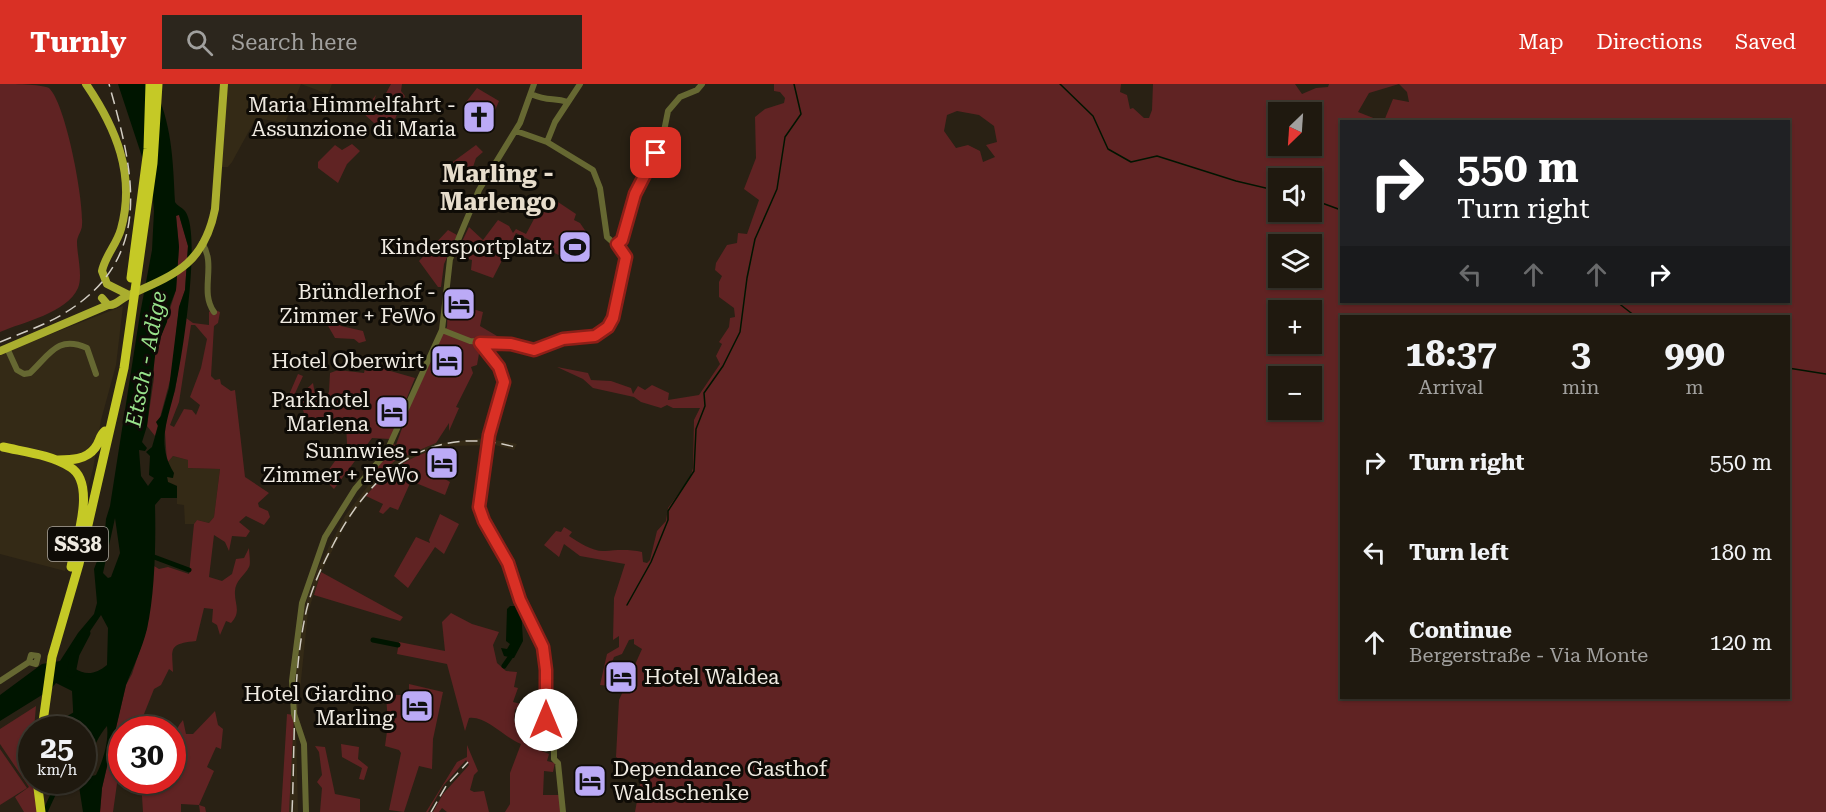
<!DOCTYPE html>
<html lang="en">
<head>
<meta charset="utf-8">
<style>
	:root { --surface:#1f190f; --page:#2c261d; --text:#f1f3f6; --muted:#a1a09e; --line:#3c382f; --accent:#d93025 }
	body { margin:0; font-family:"Roboto Serif",serif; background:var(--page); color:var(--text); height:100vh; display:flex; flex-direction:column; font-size:22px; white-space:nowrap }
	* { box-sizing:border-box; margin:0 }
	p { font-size:20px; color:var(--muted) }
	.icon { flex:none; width:33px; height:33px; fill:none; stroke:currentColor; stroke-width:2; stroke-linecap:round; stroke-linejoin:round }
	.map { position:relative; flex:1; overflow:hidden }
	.side { position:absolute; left:1340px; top:231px; width:450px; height:384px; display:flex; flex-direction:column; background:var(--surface); border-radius:0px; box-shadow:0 2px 4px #0004,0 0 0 2px var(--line) }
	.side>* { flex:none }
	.banner { position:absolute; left:1340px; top:36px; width:450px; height:183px; border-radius:0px; box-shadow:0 2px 4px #0004,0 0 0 2px var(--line); background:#202124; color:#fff; overflow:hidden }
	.needle { width:39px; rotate:205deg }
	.fabs { position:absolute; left:1268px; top:18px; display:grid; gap:12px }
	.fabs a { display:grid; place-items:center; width:54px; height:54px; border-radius:0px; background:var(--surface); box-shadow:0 2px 4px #0004,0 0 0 2px var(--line); font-size:30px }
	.speed { position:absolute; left:18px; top:632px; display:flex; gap:12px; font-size:30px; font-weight:700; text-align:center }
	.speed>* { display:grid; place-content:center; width:78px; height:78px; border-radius:50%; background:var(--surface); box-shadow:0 2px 4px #0004,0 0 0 2px var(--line); line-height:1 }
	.speed small { font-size:15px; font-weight:400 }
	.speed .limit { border:9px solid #d22; background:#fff; color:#111 }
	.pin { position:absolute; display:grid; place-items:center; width:51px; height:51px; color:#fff; margin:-26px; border-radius:12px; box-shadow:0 3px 9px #0006 }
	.me { position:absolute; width:66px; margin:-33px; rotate:0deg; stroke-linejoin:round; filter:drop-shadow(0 0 4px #0008) }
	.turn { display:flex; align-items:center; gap:21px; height:126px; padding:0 18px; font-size:27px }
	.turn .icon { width:78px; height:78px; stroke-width:2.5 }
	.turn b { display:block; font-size:42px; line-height:51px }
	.lanes { display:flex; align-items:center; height:57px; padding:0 18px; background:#0003; justify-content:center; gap:30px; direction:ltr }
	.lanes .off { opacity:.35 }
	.eta { display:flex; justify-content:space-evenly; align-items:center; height:102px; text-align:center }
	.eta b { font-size:36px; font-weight:700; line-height:42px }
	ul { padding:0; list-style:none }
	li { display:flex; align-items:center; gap:18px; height:90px; padding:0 18px }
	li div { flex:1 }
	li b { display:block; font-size:22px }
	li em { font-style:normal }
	header { display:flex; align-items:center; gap:36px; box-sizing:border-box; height:84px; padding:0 30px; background:var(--accent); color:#fff }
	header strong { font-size:28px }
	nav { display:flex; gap:33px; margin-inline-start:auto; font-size:21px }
	.search { width:420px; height:54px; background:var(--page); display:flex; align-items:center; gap:15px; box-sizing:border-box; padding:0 21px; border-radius:0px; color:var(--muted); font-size:22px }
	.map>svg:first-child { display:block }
</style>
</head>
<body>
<header>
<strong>Turnly</strong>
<div class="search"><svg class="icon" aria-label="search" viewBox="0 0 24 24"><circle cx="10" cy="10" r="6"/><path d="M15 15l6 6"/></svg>Search here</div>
<nav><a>Map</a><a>Directions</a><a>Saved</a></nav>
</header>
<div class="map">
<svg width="1826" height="728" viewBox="0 0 1826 728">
	<rect width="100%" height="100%" fill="#292114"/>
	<path fill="#342a16" d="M224,0H332L328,10L301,0L285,39L256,34L232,78L228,83H221Z
		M123,222L116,281L101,336L93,385L65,487L0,470V270Z
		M484,354L517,360L514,366L495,361L450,362L434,365L409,376L385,392L371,405L346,440L321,488L308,528L296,645L298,728H289L294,603L303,528L317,486L345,432L374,394L396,376L434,360Z
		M173,372L188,376V384L220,385L214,433L209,439L197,436L194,440H185L184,421L177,420V402L168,398L167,392L172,394L173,389L167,379Z"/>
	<path fill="#602323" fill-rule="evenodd" d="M0,0C13,0 40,0 49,4C66,20 84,117 82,141C82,147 77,152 77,158C77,171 83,192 78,204C67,229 23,238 0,248Z
		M391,0H402L401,7L405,12L395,35L390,34L385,49L363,29L364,25L358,20L360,16L361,20L368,21L376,11L374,17L380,20Z
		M774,0H1121L1120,8L1127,11L1130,25L1133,24L1144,34H1149L1152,26L1153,0H1295L1302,10L1316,4L1328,3L1329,0H1826V728H635L643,684L631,683L616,673L619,616L642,565L634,560V555L629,556L622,570L614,573L607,592L613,595L610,602L600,601L607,570L619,563V552L613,556L614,514L625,480L580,472L564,460L559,473L544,461L556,447L561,448L564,443L572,448L569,452C578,458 593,468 605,467C616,466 629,465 642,468L643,478L647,479L650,476L657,447L666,437L668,424L690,394L693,384L694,336L700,324H673L667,321L661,324L641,318L634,313L593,304L583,295L557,283L588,289L591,296L611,297L631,304L633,310L638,302L645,306L652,301L669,309L668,316L699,311L720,280L716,272L722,260L719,258L729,243L730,234L735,233L734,224L719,213V198L722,192L715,186L716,179L727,161L737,159L738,149L747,150L759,116L744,105L756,74L755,33L765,25L784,19L785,14L780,8L774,7ZM1399,0L1407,8L1409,18L1393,15L1384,37L1788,38V218H1341V38L1381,37L1358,28L1369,9ZM957,27L979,31L994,42L997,58L986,61L995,73L983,78L980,67L968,61L956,64L944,47L947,31ZM1278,28H1311V62H1278ZM1278,94H1311V128H1278ZM1278,160H1311V194H1278ZM1278,226H1311V260H1278ZM1341,232H1788V614H1341ZM1278,292H1311V326H1278Z
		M477,4L499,17L493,31L463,22Z
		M352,60L360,67L347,80L338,99L318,84V78L335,61L342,66Z
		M476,61L483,68L476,74L473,83L484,87L482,89L450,80Z
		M552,114L576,130L574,136L580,139L591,155L574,179L516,149L493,194L471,186L472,176L455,172L469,143L483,156L498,136L509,142L513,149L516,145L526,150L542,120L548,122Z
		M176,131H179L188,162L185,206L179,223L172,289L155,352L147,342L154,294L153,278L176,206L179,163Z
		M448,146L457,151L444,180L441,203H438L419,177Z
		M448,218L483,228L480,242L497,252L480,264L477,281L471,283L473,289L456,323L459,324L449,347V339L436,359L396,376L371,397L368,394L393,360L396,361L414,311L427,286L441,251L447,243Z
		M212,225L220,228L218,239L214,242L211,292L215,296L220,295L221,300L231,307L235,306L245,393L269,409L258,419L259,423L268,427L270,433L264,441L246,432L239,438L250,447L246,453L232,452L229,467L225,458L214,451L209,493L222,497L232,490L236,475L244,474L249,464C249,469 251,479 249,483C245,491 235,497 235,507C234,519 242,528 231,539L226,537L220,551L217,541L212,538L213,525L204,524L196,557C168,560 172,564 173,588L169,585L161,601L154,605L138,645H122C121,673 117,700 113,728H100L102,704L126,601L132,590L147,544L154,482L159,485L168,483L189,490L194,440L197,436L209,439L214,433L220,385L188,384V376L173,372L167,379L165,348L168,325L175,307L186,234L193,239L209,241V228ZM191,241H195L207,255L201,284L190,313L200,321L196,331L192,326L184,325L174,343L170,341L179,318Z
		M330,232L341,242L363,247L366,257L359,259L354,255L335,254L327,240Z
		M366,280L415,294L390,355L372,354L334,405L323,394L347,360L346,340L308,342L303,326L285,320L298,290L303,292L291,318L297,319L298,313L313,299L316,316L322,320L329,308L330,289L338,286L364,289Z
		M450,362V372L444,375L438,372L432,382L428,379L426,384L450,398L445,411L411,397L398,426L390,423L383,430L379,428L383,420L366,412C387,385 417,368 450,362Z
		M440,430L459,440L444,470L435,463L408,504L394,492L416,453L430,459L429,456Z
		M321,488L403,533L400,537L314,511Z
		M451,529L472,540L499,548L493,561L497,579L506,587L517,588L514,603L518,604L513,618L521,620L520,626L515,625L514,637L519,640L522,650L534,651L535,647L545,651L542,660H539V666L549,670L547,677L555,679L553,688L544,687L543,711H559L563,728H505L510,720V689L521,660C503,653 487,632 469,634L465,647L447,580L397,570L399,558L445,567L442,538Z
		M409,600L443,608L433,655L432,685L419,682L404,728L389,726L401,669L399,666L385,662L388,640L386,611H409Z
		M36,622L34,645H32V696H35L38,728H24L15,713L29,703L0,660V645Z
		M215,627L218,641L223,645L221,665L216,663L207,683L214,687L199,721L205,723L206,728H200L199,721L181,720V728H143L141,696H172C172,675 168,653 183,636L186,650H193Z
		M287,630L294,631L289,728H281Z
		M341,660L359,663L358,675L368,683L364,696L359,695L362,684L342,673Z
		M467,661L478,687L474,691L470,706L474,708L484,707L489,728H447L442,724L439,728H433L443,710L469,681L466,676L443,702L428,728H426L457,678L467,673Z
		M315,662L325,663L335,710L360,715V728H320L322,704L317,698L322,691L319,668Z
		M0,665L27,704L0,721Z"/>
	<path fill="#001500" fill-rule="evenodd" d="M118,0H153C172,39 173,75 175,118C177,122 182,123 185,127C202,149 182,275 175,305C169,334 155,359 174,389L173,394L167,393L168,398L177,402V414H161L155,421C156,457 155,510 147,545C142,565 133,583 126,601L102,704L100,728H83L78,696H82V645L74,643L72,607L56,599L50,606L0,637V611L42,580L60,577L78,549L94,530L97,519L94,485L104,459L106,435L110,422L140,230L152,166L154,127L152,103ZM179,131L188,162L185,206L179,223L169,304L161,332L156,338L158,342L152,363L146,368L150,372L149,391L154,394L148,402L141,392L139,366L145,367L147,364L142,358L147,342L156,264L167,238L169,224L176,206L179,163L176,132ZM115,434L120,469L111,493L108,494L103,489ZM101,531L108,544L107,581C96,590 86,592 74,584L72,574ZM107,642C109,658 103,677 96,691L92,692C84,678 98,652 107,642Z
		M510,522H519L521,525L523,557L514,574L504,572L501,564L507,565L510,560L506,557L507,525Z"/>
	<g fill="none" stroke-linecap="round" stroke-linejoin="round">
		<path stroke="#001500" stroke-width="1.5" d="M1060,0L1093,32L1108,65L1131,78L1157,72L1236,97L1278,107
			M1311,115L1341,126
			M1617,218L1635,232
			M1788,284L1826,290
			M627,521L651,478L668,436V427L694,387L696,345L705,322L704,309L723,282L740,248L747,194L755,155L777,105L785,53L801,30L794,0"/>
		<path stroke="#001500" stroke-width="5" d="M154,473L189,486
			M373,556L398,561
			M504,582L511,572
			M57,645L60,639L76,630
			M45,728L56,704L55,696"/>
		<path stroke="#001500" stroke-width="9" d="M71,589L75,570L86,549"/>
		<path stroke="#666832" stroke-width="6" d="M531,10C549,18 553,13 568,18
			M547,58L555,38L580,0
			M202,159C217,181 199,207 214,228
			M617,160L622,156L635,110L662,57L668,27L680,13L697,6L702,0
			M442,246L470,257L511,260L534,266L563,255L595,252L608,243L613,234L626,170L607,153L600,104L593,86L547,58L516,47
			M480,259L499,283L504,298L489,351L479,422L484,437L508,479L520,516L543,563L546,586V636L554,659V675L558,679L563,728
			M7,264L17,286L24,290L30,289C50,270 58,251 87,264L96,290
			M0,597L29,578L36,580L38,572L31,571L29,578
			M306,728L304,660L294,630L292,597L302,519L325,453L355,405L386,369L442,246L450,175L479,106L520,39L534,0"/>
		<path stroke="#aaae2f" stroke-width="8" d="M86,0C116,44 136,91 121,145C117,160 105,172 102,187L107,200L129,211
			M102,214L108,221C116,222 120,215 127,212C174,191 204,181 215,125L224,0
			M0,267L108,221"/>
		<path stroke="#c5c926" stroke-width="9" d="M131,194L148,65L150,0
			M3,363C25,368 52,371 70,383C97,399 76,457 71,483
			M58,376C71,376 86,376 95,364C100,358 99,352 105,347
			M42,645L52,573L79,480L124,284L153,79L158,0
			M37,696L41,728"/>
		<path stroke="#d2cdc3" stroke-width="1.5" stroke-dasharray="12 6" stroke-linecap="butt" d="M0,258C21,249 43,242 63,230C157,174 133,86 109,0
			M292,728C295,664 292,596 305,533C310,507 321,484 333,461C370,389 428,339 515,363
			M431,728L446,702L468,678"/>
	</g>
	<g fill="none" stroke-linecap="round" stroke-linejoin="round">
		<g stroke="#8d1f18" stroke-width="15">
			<path id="route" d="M546,636V586L543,563L520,516L508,479L484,437L479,423L489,351L504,298L499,283L480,259L511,260L534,266L563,255L595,252L608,243L613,234L626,173L617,160L622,156L635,110L656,69"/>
		</g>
		<use href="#route" stroke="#d93025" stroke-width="10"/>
	</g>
	<defs>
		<g id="church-square" transform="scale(1.725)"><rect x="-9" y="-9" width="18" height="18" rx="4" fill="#bbaaf6" stroke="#0e0b06"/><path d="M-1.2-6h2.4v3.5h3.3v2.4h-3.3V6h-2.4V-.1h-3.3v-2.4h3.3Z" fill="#111"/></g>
		<g id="stadium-square" transform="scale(1.725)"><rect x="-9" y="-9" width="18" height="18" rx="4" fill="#bbaaf6" stroke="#0e0b06"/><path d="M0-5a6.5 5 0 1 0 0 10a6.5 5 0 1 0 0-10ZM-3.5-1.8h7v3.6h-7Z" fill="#111"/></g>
		<g id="hotel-square" transform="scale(1.725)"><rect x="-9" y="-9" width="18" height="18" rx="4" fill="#bbaaf6" stroke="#0e0b06"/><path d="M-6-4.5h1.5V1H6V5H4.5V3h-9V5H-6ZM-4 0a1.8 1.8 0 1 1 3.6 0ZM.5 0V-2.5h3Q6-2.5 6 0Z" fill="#111"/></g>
	</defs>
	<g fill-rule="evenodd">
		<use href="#church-square" x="479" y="33"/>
		<use href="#stadium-square" x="575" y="163"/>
		<use href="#hotel-square" x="459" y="220"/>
		<use href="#hotel-square" x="447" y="277"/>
		<use href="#hotel-square" x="392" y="328"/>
		<use href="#hotel-square" x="442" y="379"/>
		<use href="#hotel-square" x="621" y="593"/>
		<use href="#hotel-square" x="417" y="622"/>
		<use href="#hotel-square" x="590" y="697"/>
	</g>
	<g text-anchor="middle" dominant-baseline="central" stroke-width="6" stroke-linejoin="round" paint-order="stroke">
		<rect fill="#0e0b06" stroke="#aca79f" stroke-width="1.5" x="48" y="443" width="60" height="34" rx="4.5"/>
		<g font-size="20" font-weight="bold" fill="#efeae1">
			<text x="78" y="460">SS38</text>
		</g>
		<g font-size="21" fill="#efeae1" stroke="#0e0b06" text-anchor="end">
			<text x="456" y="21">Maria Himmelfahrt -<tspan x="456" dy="24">Assunzione di Maria</tspan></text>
			<text x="552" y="163">Kindersportplatz</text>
			<text x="436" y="208">Bründlerhof -<tspan x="436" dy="24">Zimmer + FeWo</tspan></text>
			<text x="424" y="277">Hotel Oberwirt</text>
			<text x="369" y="316">Parkhotel<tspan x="369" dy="24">Marlena</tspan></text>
			<text x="419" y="367">Sunnwies -<tspan x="419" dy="24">Zimmer + FeWo</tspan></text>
			<text x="644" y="593" text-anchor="start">Hotel Waldea</text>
			<text x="394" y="610">Hotel Giardino<tspan x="394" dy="24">Marling</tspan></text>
			<text x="613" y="685" text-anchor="start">Dependance Gasthof<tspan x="613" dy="24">Waldschenke</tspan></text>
		</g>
		<g font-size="22" font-style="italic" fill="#98e28b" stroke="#0e0b06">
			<text transform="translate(146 275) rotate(-79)">Etsch - Adige</text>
		</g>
		<g font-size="24" font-weight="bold" fill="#e7ddcc" stroke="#0e0b06">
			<text x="498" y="90">Marling -<tspan x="498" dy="28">Marlengo</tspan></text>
		</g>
	</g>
</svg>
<div class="fabs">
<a><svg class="needle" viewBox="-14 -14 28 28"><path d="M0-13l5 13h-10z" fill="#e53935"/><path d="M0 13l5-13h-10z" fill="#a1a09e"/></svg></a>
<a><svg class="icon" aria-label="sound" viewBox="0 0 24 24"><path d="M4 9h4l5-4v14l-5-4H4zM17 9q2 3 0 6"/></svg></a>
<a><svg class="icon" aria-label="layers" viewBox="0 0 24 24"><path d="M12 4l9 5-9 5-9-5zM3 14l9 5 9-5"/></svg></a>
<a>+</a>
<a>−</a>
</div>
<div class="speed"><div>25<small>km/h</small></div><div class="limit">30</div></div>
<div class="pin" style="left:656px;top:69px;background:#d93025"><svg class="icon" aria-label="arrive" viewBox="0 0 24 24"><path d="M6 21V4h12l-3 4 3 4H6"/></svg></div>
<svg class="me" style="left:546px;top:636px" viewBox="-20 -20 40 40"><circle r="19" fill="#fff"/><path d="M0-13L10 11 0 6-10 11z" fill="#d93025"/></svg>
<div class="banner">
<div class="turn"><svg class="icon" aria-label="right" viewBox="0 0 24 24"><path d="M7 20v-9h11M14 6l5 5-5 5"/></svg><div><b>550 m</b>Turn right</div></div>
<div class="lanes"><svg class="icon off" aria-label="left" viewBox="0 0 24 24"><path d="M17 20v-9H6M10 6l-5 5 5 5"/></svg><svg class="icon off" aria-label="ahead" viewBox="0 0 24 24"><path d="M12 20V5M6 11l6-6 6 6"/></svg><svg class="icon off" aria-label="ahead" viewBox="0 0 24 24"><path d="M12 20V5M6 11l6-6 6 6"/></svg><svg class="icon" aria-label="right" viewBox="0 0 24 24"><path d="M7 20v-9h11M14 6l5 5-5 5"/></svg></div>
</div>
<section class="side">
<div class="eta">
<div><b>18:37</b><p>Arrival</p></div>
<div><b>3</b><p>min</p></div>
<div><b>990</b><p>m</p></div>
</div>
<ul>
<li><svg class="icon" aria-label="right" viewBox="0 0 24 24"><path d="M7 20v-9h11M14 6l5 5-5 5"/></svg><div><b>Turn right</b></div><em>550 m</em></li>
<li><svg class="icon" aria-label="left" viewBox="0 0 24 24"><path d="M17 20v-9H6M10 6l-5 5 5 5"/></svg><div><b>Turn left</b></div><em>180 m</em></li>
<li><svg class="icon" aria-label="ahead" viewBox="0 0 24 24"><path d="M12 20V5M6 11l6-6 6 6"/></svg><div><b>Continue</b><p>Bergerstraße - Via Monte</p></div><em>120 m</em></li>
</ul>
</section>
</div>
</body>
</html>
